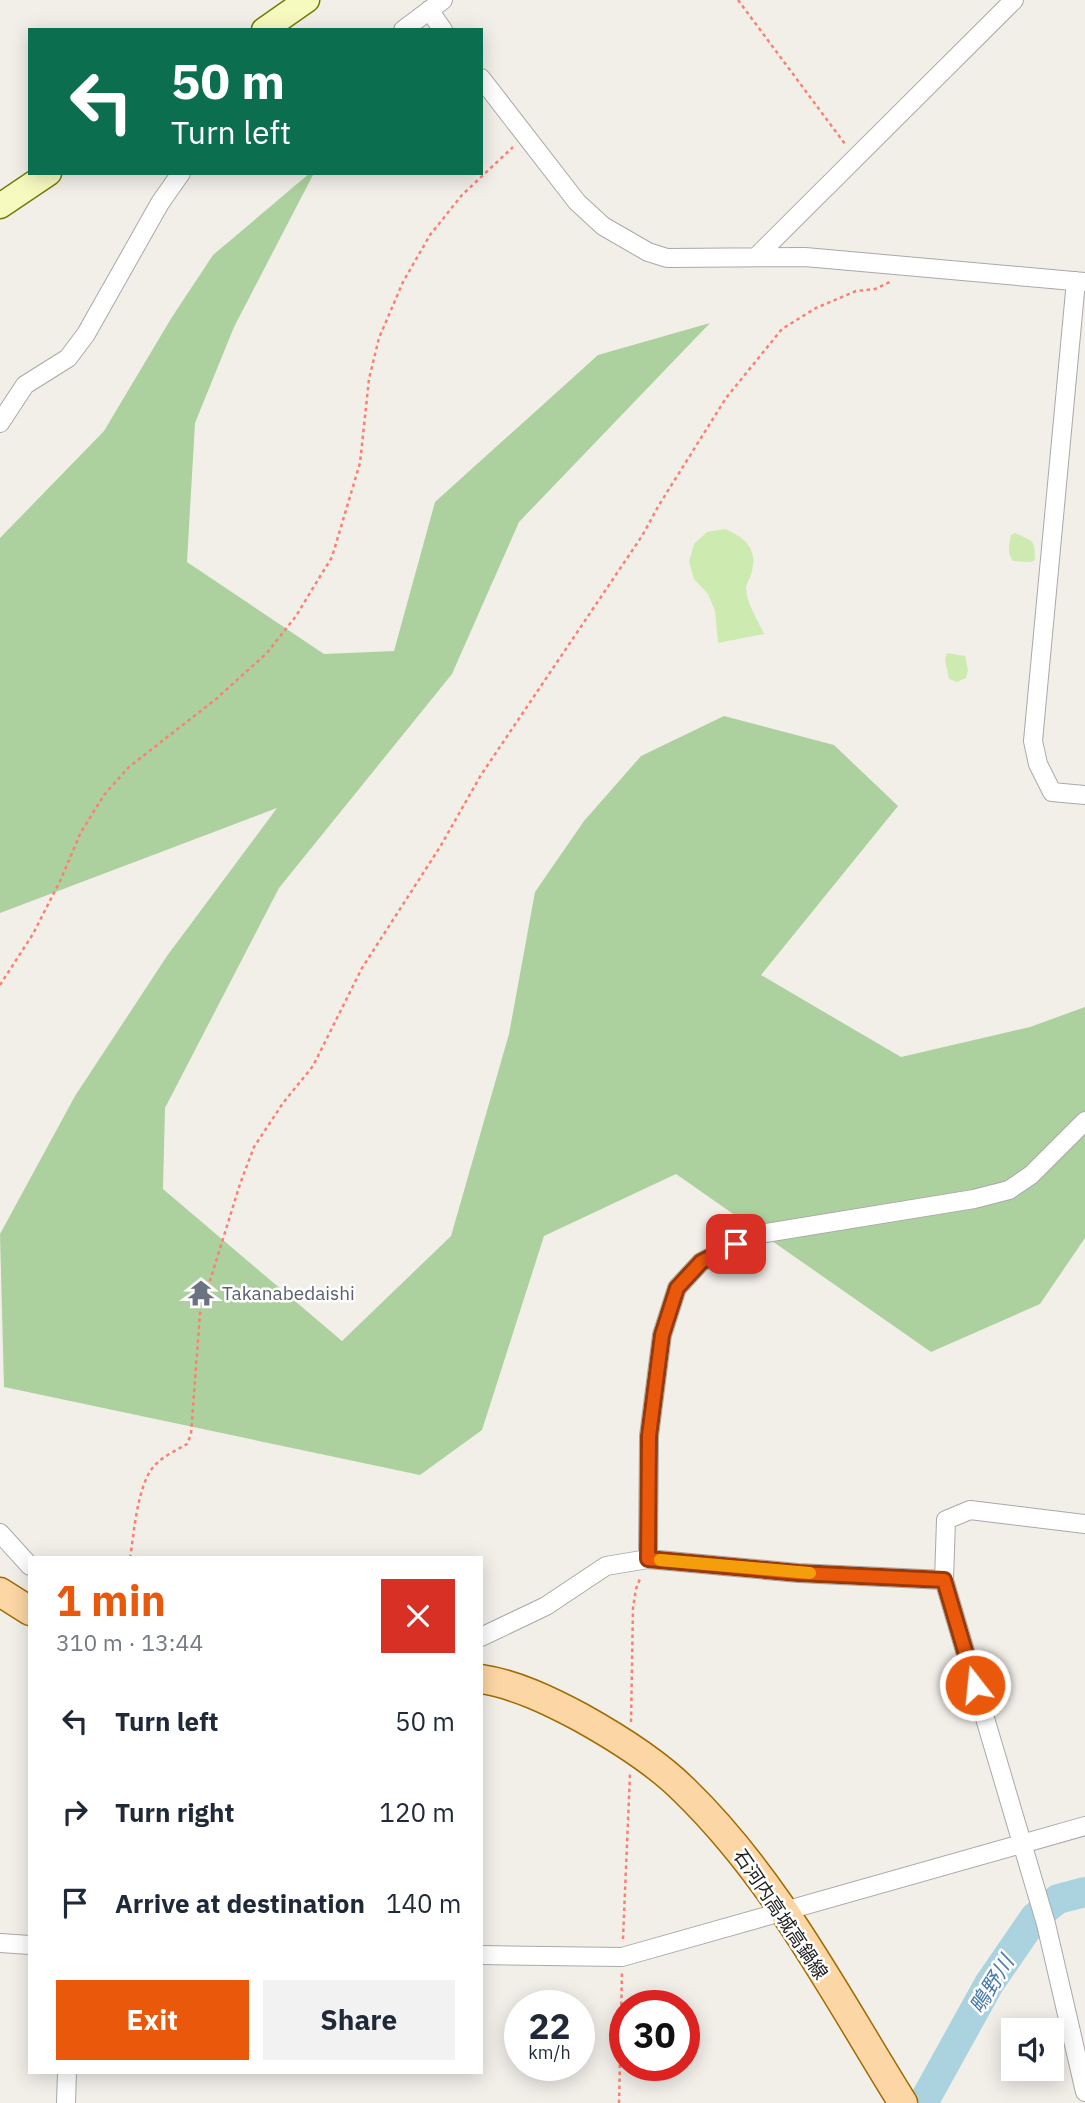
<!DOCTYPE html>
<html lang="en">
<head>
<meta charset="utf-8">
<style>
	:root { --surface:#fff; --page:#f2f2f3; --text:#1f2937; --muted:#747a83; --accent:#ea580c }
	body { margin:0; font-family:"IBM Plex Sans","Noto Sans JP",sans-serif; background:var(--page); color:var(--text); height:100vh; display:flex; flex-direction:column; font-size:26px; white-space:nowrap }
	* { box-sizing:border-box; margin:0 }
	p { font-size:23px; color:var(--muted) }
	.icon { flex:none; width:38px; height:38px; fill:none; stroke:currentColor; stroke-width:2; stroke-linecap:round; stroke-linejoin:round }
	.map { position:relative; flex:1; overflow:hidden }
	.details { position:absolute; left:28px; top:1556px; width:455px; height:518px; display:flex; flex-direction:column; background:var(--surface); border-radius:0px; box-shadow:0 4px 18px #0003 }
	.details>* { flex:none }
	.top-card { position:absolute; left:28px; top:28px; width:455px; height:147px; border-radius:0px; box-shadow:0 4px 18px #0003; background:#0b6e4f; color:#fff; overflow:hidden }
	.tools { position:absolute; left:1001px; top:2018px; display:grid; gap:14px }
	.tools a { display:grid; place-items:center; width:63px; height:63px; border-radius:0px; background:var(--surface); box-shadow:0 4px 18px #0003; font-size:35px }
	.speed { position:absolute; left:504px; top:1990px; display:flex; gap:14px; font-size:35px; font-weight:700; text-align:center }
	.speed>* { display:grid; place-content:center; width:91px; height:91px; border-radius:50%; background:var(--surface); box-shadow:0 4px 18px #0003; line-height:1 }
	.speed small { font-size:18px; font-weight:400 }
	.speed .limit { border:10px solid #d22; background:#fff; color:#111 }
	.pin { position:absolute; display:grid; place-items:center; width:60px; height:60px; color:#fff; margin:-30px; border-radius:14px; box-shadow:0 4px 10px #0006 }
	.me { position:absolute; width:77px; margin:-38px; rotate:344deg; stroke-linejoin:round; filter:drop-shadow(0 0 5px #0008) }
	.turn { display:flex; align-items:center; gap:24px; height:147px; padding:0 28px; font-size:32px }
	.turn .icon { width:91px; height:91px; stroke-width:2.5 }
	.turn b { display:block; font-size:49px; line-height:60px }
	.round { display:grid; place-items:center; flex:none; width:74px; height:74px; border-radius:0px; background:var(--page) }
	.head { display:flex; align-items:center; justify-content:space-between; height:119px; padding:0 28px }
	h1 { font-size:42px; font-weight:800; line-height:52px; color:var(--accent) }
	.button { display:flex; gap:14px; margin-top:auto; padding:14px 28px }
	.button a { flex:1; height:80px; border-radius:0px; background:var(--accent); color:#fff; font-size:28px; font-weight:800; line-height:80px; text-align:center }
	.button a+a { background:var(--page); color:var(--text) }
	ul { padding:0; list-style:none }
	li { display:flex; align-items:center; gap:21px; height:91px; padding:0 28px }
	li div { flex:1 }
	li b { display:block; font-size:26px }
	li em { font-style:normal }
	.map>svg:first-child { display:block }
</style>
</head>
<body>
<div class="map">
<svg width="1085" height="2103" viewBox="0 0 1085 2103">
	<rect width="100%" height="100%" fill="#f2efe9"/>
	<path fill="#cdebb0" d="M725,529C744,537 758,548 752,571C751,577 747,582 746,587C746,603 758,620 764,634L718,643L715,611L708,594L694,579L689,562L694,544L707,532Z
		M1015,533C1033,541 1035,539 1035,560L1031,562L1013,561C1007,553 1009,545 1011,535Z
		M947,653L965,656L968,670L966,678L957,682L949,679L945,660Z"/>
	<path fill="#add19e" d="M310,173H314L234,327L195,423L187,562L324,654L394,651L435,502L598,355L710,323L519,522L452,674L279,888L165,1108L163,1189L342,1341L451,1236L509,1034L535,892L584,821L641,756L724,716L834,745L898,806L761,975L901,1057L1030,1027L1085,1007V1238L1040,1304L931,1352L676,1174L544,1236L482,1430L420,1475L4,1387L0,1234L75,1096L167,956L277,808L0,913V538L104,431L172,317L213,255Z"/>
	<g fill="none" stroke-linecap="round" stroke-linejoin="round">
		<path stroke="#aad3df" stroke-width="30" d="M923,2103L989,1984L1035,1917L1058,1899L1085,1892"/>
		<g stroke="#a9a9a9" stroke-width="20">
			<path id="street" d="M429,10L443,30
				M403,30L443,0
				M481,78L577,202L603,226L648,252L667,258L805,257L1085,282
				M757,256L1014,0
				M1076,281L1033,741L1038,764L1052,792L1085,795
				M0,423L25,385L68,358L86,334L160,203L181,173
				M1085,1524L970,1510L946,1520L944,1580L1046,1924L1085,2092
				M0,1533L30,1566
				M648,1559L649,1436L662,1335L677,1288L701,1262L753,1235L974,1199L1009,1190L1031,1175L1085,1121
				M481,1637L546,1606L606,1566L648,1559L798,1573L944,1580
				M0,1943L30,1945
				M481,1955L622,1957L1085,1826
				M66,2103L67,2072"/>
		</g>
		<g stroke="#707d05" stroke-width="27">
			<path id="secondary" d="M264,30L307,0
				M0,206L49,173"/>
		</g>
		<g stroke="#a06b00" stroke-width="31">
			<path id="primary" d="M0,1592L30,1611
				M481,1679C515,1684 550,1701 580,1717C616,1737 655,1761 684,1790C776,1879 836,1996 903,2103"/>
		</g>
		<path stroke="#fa8072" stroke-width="2.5" stroke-dasharray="3.5 3.5" stroke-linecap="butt" d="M738,0L845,144
			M0,985L33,934L61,879L81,832L104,795L129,767L216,699L267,653L296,616L332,557L360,463L369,379L379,338L403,282L430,235L462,195L513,147
			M130,1558C134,1533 137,1491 151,1470C159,1458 175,1451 187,1444L191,1434L200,1313L240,1184L254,1147L283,1103L313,1066L362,968L440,847L481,775L642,536L659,505L726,398L782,329L816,308L856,291L875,289L890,282
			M631,1722L633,1608L636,1589L641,1576
			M623,1939L630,1774
			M619,2103L622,1973"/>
		<use href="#street" stroke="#fff" stroke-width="18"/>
		<use href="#secondary" stroke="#f7fabf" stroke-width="24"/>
		<use href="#primary" stroke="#fcd6a4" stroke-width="28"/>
	</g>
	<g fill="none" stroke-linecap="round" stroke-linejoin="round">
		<g stroke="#983908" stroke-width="18">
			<path id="route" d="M736,1244L701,1262L677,1288L662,1335L649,1436L648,1559L798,1573L944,1580L975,1685"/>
		</g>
		<use href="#route" stroke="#ea580c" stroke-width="12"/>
		<path stroke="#f59e0b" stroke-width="12" d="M660,1560L810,1573"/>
	</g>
	<defs>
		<g id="temple-bare" transform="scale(2.1)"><path d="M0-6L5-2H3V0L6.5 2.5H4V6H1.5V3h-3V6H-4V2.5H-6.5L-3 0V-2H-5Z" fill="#6b7280" stroke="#fff" stroke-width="2.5" paint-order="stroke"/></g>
	</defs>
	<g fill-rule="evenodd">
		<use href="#temple-bare" x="201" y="1293"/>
	</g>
	<g text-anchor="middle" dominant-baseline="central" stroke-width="5" stroke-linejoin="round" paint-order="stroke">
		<g font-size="19" fill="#5b616d" stroke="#fff" text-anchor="start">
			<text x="222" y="1293">Takanabedaishi</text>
		</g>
		<g font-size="19" fill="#222" stroke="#fff">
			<text transform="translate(781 1914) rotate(56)">石河内高城高鍋線</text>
		</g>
		<g font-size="21" font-style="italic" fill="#4a7aab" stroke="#fff">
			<text transform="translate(991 1984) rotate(-58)">鴫野川</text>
		</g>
	</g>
</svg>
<div class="tools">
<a><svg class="icon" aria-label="sound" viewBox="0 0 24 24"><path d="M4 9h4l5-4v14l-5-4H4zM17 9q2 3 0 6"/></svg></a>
</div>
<div class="speed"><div>22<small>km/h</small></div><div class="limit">30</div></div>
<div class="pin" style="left:736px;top:1244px;background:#d93025"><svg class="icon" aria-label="arrive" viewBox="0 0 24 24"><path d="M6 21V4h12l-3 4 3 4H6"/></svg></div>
<svg class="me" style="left:975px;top:1685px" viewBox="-20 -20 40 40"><circle r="17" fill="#ea580c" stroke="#fff" stroke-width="3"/><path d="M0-11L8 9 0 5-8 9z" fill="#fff"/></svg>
<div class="top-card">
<div class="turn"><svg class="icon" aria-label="left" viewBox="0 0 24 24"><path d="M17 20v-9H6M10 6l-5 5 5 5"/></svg><div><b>50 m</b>Turn left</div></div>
</div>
<section class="details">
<div class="head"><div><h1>1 min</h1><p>310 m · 13:44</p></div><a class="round" style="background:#d93025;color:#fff"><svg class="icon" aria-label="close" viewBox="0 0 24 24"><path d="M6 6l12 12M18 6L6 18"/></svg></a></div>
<ul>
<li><svg class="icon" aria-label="left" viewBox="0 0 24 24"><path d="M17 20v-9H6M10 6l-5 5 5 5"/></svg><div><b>Turn left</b></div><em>50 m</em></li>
<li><svg class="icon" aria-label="right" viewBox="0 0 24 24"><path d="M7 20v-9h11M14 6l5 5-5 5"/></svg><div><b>Turn right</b></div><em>120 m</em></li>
<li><svg class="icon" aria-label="arrive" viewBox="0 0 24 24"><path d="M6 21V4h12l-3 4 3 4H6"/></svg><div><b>Arrive at destination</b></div><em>140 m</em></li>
</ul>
<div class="button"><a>Exit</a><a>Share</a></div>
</section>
</div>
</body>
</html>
